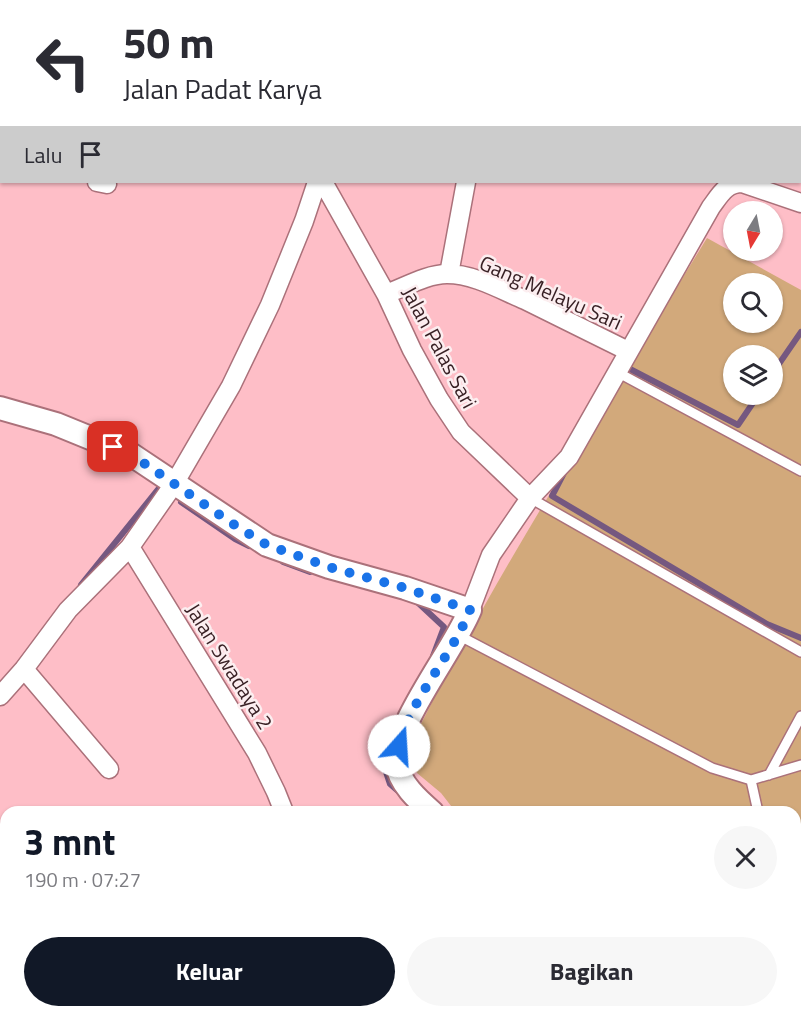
<!DOCTYPE html>
<html lang="id">
<head>
<meta charset="utf-8">
<style>
	:root { --surface:#fff; --page:#f7f7f7; --text:#2b2b33; --muted:#7c7c81; --accent:#111827 }
	body { margin:0; font-family:"Titillium Web",sans-serif; background:var(--page); color:var(--text); height:100vh; display:flex; flex-direction:column; font-size:22px; white-space:nowrap }
	* { box-sizing:border-box; margin:0 }
	p { font-size:20px; color:var(--muted) }
	.icon { flex:none; width:33px; height:33px; fill:none; stroke:currentColor; stroke-width:2; stroke-linecap:round; stroke-linejoin:round }
	.map { position:relative; flex:1; overflow:hidden }
	.side { position:absolute; left:0px; top:806px; width:801px; height:212px; display:flex; flex-direction:column; background:var(--surface); border-radius:18px 18px 0 0; box-shadow:0 2px 4px #0004 }
	.side>* { flex:none }
	.top-card { position:absolute; left:0px; top:0px; width:801px; height:183px; box-shadow:0 2px 4px #0004; background:#fff; color:var(--text); overflow:hidden }
	.needle { width:39px; rotate:190deg }
	.controls { position:absolute; left:723px; top:201px; display:grid; gap:12px }
	.controls a { display:grid; place-items:center; width:60px; height:60px; border-radius:50%; background:var(--surface); box-shadow:0 2px 4px #0004; font-size:30px }
	.pin { position:absolute; display:grid; place-items:center; width:51px; height:51px; color:#fff; margin:-26px; border-radius:12px; box-shadow:0 3px 9px #0006 }
	.me { position:absolute; width:66px; margin:-33px; rotate:19deg; stroke-linejoin:round; filter:drop-shadow(0 0 4px #0008) }
	.turn { display:flex; align-items:center; gap:21px; height:126px; padding:0 24px; font-size:27px }
	.turn .icon { width:78px; height:78px; stroke-width:2.5 }
	.turn b { display:block; font-size:42px; line-height:51px }
	.then { display:flex; align-items:center; height:57px; padding:0 24px; background:#0003; gap:12px; font-size:22px }
	.round { display:grid; place-items:center; flex:none; width:63px; height:63px; border-radius:32px; background:var(--page) }
	.summary { display:flex; align-items:center; justify-content:space-between; height:102px; padding:0 24px }
	h1 { font-size:36px; font-weight:700; line-height:45px; color:var(--accent) }
	.button { display:flex; gap:12px; margin-top:auto; padding:12px 24px }
	.button a { flex:1; height:69px; border-radius:36px; background:var(--accent); color:#fff; font-size:24px; font-weight:700; line-height:69px; text-align:center }
	.button a+a { background:var(--page); color:var(--text) }
	.map>svg:first-child { display:block }
</style>
</head>
<body>
<div class="map">
<svg width="801" height="1016" viewBox="0 0 801 1016">
	<rect width="100%" height="100%" fill="#febec7"/>
	<path fill="#d2a97b" fill-rule="evenodd" d="M707,238L801,290V1016H568L565,1011H795V812L455,811L441,793L417,773L408,750C495,573 604,407 707,238ZM734,284H772V322H734ZM734,356H772V394H734Z"/>
	<g fill="none" stroke-linecap="round" stroke-linejoin="round">
		<path stroke="#755880" stroke-width="6" d="M717,2L718,0
			M630,369L738,425L759,394
			M772,374L801,332
			M565,471L552,496L767,624L801,638
			M181,502L235,539L249,546
			M283,562L310,572
			M81,585L160,487
			M415,600L444,627L433,656
			M391,737L381,757L390,784L398,791
			M538,1011L541,1016"/>
		<g stroke="#ab717a" stroke-width="12">
			<path id="service" d="M617,372L801,471
				M530,498L801,652
				M458,635L712,768L751,780L801,765
				M769,775L801,716
				M751,780L758,812
				M795,972L797,983"/>
		</g>
		<g stroke="#ab717a" stroke-width="21">
			<path id="minor" d="M206,0L207,2
				M757,0L760,2
				M731,2L732,0
				M800,21L801,22
				M0,158L2,159
				M97,182L107,184
				M323,182L386,294L412,350L439,399L461,432L530,498L491,555L470,610
				M449,274L466,182
				M386,294C405,287 427,274 447,274C474,274 501,290 525,300C560,317 594,334 628,351
				M530,498L569,457L711,207C720,195 726,183 742,183L801,203
				M130,547L257,753L276,792L284,812
				M24,669L109,769
				M0,696L24,669L68,610L130,547L174,484L231,386L270,305L304,221L317,182
				M0,929L6,937
				M44,1011L46,1016
				M360,1011L362,1016
				M419,1016L435,1011"/>
		</g>
		<g stroke="#ab717a" stroke-width="26">
			<path id="tertiary" d="M0,408L56,424L132,455L267,545L329,567L405,588L470,610C454,650 392,726 397,764C399,783 418,800 432,812
				M551,1011L554,1016"/>
		</g>
		<use href="#service" stroke="#fff" stroke-width="9"/>
		<use href="#minor" stroke="#fff" stroke-width="18"/>
		<use href="#tertiary" stroke="#fff" stroke-width="22"/>
	</g>
	<g fill="none" stroke-linecap="round" stroke-linejoin="round">
		<path stroke="#1a73e8" stroke-width="10" stroke-dasharray="0 18" d="M113,447L132,455L236,526L267,545L329,567L405,588L470,610C451,658 412,696 399,746"/>
	</g>
	<g text-anchor="middle" dominant-baseline="central" stroke-width="5" stroke-linejoin="round" paint-order="stroke">
		<g font-size="21" fill="#371f23" stroke="#fceef0">
			<text transform="translate(551 292) rotate(24)">Gang Melayu Sari</text>
			<text transform="translate(440 347) rotate(62)">Jalan Palas Sari</text>
			<text transform="translate(230 666) rotate(58)">Jalan Swadaya 2</text>
		</g>
	</g>
</svg>
<div class="controls">
<a><svg class="needle" viewBox="-14 -14 28 28"><path d="M0-13l5 13h-10z" fill="#e53935"/><path d="M0 13l5-13h-10z" fill="#7c7c81"/></svg></a>
<a><svg class="icon" aria-label="search" viewBox="0 0 24 24"><circle cx="10" cy="10" r="6"/><path d="M15 15l6 6"/></svg></a>
<a><svg class="icon" aria-label="layers" viewBox="0 0 24 24"><path d="M12 4l9 5-9 5-9-5zM3 14l9 5 9-5"/></svg></a>
</div>
<div class="pin" style="left:113px;top:447px;background:#d93025"><svg class="icon" aria-label="arrive" viewBox="0 0 24 24"><path d="M6 21V4h12l-3 4 3 4H6"/></svg></div>
<svg class="me" style="left:399px;top:746px" viewBox="-20 -20 40 40"><circle r="19" fill="#fff"/><path d="M0-13L10 11 0 6-10 11z" fill="#1a73e8"/></svg>
<div class="top-card">
<div class="turn"><svg class="icon" aria-label="left" viewBox="0 0 24 24"><path d="M17 20v-9H6M10 6l-5 5 5 5"/></svg><div><b>50 m</b>Jalan Padat Karya</div></div>
<div class="then">Lalu<svg class="icon" aria-label="arrive" viewBox="0 0 24 24"><path d="M6 21V4h12l-3 4 3 4H6"/></svg></div>
</div>
<section class="side">
<div class="summary"><div><h1>3 mnt</h1><p>190 m · 07:27</p></div><a class="round"><svg class="icon" aria-label="close" viewBox="0 0 24 24"><path d="M6 6l12 12M18 6L6 18"/></svg></a></div>
<div class="button"><a>Keluar</a><a>Bagikan</a></div>
</section>
</div>
</body>
</html>
